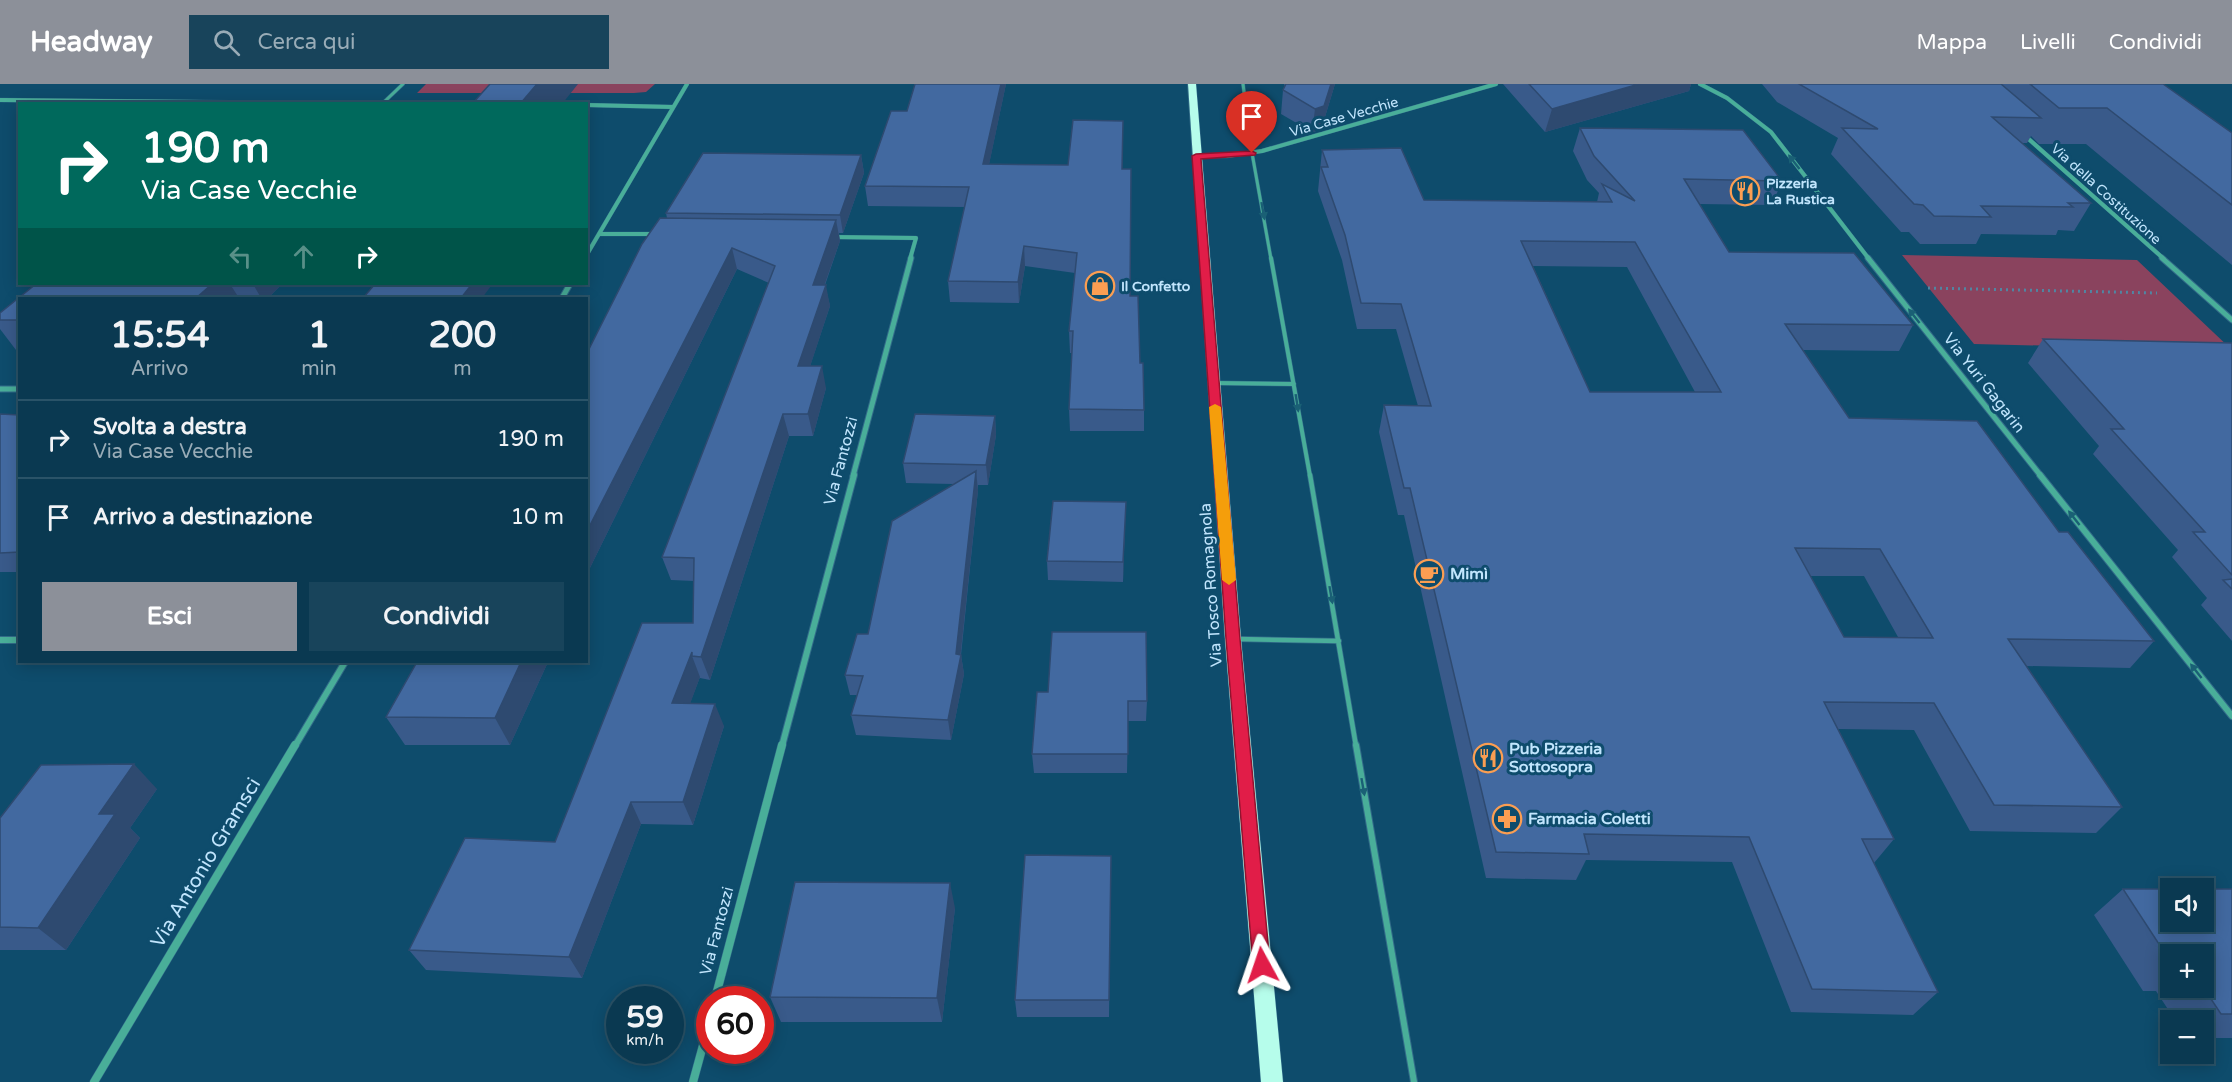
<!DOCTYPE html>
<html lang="it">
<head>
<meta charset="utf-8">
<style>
	:root { --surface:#0a3951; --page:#18445b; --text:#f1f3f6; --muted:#99acb7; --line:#2a5368; --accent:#8c9099 }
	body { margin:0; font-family:"Varela Round",sans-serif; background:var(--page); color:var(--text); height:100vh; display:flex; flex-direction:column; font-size:22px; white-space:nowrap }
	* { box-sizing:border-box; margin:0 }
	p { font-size:20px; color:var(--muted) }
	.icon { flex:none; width:33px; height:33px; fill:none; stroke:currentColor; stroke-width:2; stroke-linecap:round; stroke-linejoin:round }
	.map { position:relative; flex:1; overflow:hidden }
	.details { position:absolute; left:18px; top:213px; width:570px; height:366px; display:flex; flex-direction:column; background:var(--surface); border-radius:0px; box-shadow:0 3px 15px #0003,0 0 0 2px var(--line) }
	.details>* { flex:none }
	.top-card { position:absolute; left:18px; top:18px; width:570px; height:183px; border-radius:0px; box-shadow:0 3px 15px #0003,0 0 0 2px var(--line); background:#00695c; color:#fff; overflow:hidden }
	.tools { position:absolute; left:2160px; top:794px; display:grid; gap:12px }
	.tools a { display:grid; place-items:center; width:54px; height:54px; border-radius:0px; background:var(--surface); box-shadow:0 3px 15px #0003,0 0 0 2px var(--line); font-size:30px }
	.speed { position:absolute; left:606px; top:902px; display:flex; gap:12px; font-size:30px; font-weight:700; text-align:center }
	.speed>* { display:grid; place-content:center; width:78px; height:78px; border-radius:50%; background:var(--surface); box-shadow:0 3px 15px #0003,0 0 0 2px var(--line); line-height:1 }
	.speed small { font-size:15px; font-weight:400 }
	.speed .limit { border:9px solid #d22; background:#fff; color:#111 }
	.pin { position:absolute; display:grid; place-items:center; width:51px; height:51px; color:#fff; margin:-62px -26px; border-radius:50% 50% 50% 0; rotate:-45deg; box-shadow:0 0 6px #0007 }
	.pin .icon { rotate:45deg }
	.me { position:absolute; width:66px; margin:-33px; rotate:355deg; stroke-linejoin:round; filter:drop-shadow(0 0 4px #0008) }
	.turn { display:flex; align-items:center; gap:21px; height:126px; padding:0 24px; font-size:27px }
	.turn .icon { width:78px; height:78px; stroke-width:2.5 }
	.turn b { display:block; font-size:42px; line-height:51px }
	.lanes { display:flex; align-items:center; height:57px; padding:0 24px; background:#0003; justify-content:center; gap:30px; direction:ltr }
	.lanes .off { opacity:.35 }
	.eta { display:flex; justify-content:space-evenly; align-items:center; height:102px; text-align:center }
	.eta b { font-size:36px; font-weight:700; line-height:42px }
	.primary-button { display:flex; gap:12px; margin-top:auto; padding:12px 24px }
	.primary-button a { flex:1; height:69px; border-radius:0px; background:var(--accent); color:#fff; font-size:24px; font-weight:700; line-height:69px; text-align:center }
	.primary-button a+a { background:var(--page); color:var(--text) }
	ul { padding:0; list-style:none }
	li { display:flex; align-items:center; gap:18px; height:78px; padding:0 24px; border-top:2px solid var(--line) }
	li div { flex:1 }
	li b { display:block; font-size:22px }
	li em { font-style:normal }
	header { display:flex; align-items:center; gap:36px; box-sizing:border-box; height:84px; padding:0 30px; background:var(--accent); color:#fff }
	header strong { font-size:28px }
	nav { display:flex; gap:33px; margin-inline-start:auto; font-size:21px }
	.search { width:420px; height:54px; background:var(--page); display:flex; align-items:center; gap:15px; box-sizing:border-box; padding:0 21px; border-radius:0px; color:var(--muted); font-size:22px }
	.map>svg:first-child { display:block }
</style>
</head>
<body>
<header>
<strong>Headway</strong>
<div class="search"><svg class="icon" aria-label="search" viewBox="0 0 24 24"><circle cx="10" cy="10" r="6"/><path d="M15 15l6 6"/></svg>Cerca qui</div>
<nav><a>Mappa</a><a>Livelli</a><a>Condividi</a></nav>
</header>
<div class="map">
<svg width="2232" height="998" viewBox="0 0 2232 998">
	<rect width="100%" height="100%" fill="#0e4c6c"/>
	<path fill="#8a435e" d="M426,0H655L646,8L634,9H417Z
		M1902,171L2137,176L2232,266L1974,260Z"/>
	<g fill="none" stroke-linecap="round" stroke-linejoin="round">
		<g stroke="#326b89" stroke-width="4">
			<path id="lane-far3" d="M1243,0L1252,69L1271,175
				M383,19L403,0"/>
		</g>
		<g stroke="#326b89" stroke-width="5">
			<path id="lane-far2" d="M1271,174L1310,392
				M1216,299L1294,300"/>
		</g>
		<g stroke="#326b89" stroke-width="6">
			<path id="lane-far1" d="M1310,391L1356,662
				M1237,555L1339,557"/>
		</g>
		<g stroke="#326b89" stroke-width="8">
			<path id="lane" d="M1356,661L1414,998"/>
		</g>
		<g stroke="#326b89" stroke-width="4.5">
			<path id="street-far3" d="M1700,0L1727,14L1771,48L1869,175
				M0,16L402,20
				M586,21L673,23
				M2023,50L2164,175
				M1196,72H1227L1262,67L1496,0
				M599,150H656
				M831,153L916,154L910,175
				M586,172L687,0"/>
		</g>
		<g stroke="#326b89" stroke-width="7">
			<path id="street-far2" d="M1868,174L2041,392
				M2162,174L2232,236
				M562,214L570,200
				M0,305H20
				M853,392L911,174"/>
		</g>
		<g stroke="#326b89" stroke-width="8">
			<path id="street-far1" d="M2040,391L2232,632
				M0,556H20
				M295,662L345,578
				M782,662L854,391"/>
		</g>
		<g stroke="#326b89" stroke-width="9">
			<path id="street" d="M715,915L782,661
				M94,998L295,661
				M693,998L710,936"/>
		</g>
		<g stroke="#326b89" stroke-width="1">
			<path id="primary" d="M1188,0H1196L1241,555L1283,998H1261L1225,555Z"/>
		</g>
		<path stroke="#5185a2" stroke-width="3" stroke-dasharray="2 4" stroke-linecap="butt" d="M1928,204L2157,209"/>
		<use href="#lane-far3" stroke="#49ae99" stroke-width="3"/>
		<use href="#lane-far2" stroke="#49ae99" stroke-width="4"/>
		<use href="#lane-far1" stroke="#49ae99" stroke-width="4.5"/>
		<use href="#lane" stroke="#49ae99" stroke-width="6"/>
		<use href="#street-far3" stroke="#49ae99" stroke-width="4"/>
		<use href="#street-far2" stroke="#49ae99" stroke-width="5"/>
		<use href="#street-far1" stroke="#49ae99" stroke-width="6"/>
		<use href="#street" stroke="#49ae99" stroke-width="8"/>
		<use href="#primary" fill="#b6fdeb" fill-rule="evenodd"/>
	</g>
	<path fill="#395a8a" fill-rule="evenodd" d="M915,0H1006L989,80L1068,81L1123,37L1122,85L1130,212L1140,279L1144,326V347H1070L1069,325L1072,269H1070L1069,247L1075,189L1025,182L1019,219L950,218L948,197L965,123L868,122L865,102L907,27Z
		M1284,0H1335L1321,46L1312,48L1281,30L1283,6L1285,3Z
		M1503,0H1691L1689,7L1545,48Z
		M1762,0H2163L2232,49V181L2086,60H2039L2031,52L2027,59H2022L2091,119L2074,147L2058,146L2056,151L1981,150L1976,160H1920L1909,148H1901L1831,70L1838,54L1777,18Z
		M1580,44L1782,97L1772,121L1699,120L1729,168L1913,241L1899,267L1803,266L1849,334L2059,448L2154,557L2130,584L2026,582L2122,723L2096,749L1970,747L1914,646L1838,645L1894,755L1874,779L1938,908L1913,931L1791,928L1732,778L1586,776L1576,796L1486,794L1404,431H1398L1379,348L1384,321L1418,322L1396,245H1357L1342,176L1318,107L1322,66L1424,116L1597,118L1599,109L1587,96L1573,67ZM1533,182L1627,183L1695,308H1590ZM1810,492H1864L1898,553H1844Z
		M861,71L864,89L843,149H839L840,157L825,201L830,222L810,282L826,304L813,352H789L710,596L700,594V593L690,619L724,642L693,741L641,740L582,894L426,886L409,866L555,758L693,539L694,497L671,496L662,473L769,199L737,185L586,492V271L667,134L666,129Z
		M36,200H282L268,214H20V266H16L0,245V229Z
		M2043,255L2232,259V557L2201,521L2207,514L2172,473L2178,466L2093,370L2099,362L2028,279Z
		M0,330L20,331V488H0Z
		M995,332L996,351L988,401H978V406L961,571L964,590L951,656L856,651L851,631L857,611H850L845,591L953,400L906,399L903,379Z
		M1125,438L1123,498L1048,496L1047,477Z
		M548,578L510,661H405L386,633Z
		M1037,608L1147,617L1146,637H1128L1127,689H1034L1032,670Z
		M157,705L130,744L140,754L66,866H0V734Z
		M1111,791L1109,933H1017L1015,916Z
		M2123,805H2232V954H2204V936H2175L2156,907H2143L2094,831ZM2170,870H2204V903H2170Z
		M955,824L942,938H781L770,913Z"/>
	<path fill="#2e4a70" d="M537,0H578L562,20H520Z
		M1001,0H1006L985,100L983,80Z
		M1331,0H1335L1321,46L1312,48L1315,25Z
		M1639,0H1691L1689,7L1545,48L1552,25Z
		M861,71L864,89L843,149L840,131Z
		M836,136L840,157L817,222L813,201Z
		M1024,162L1025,182L1019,219L1018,198Z
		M732,164L737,185L586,492V449Z
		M212,200H230L239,214H196Z
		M253,200H282L268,214H261Z
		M472,200H489L491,202L482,214H461Z
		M826,201L830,222L803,304L798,282Z
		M822,282L826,304L813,352L808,330Z
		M783,330L789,352L710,596L701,573Z
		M995,332L996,351L988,401L986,381Z
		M976,387L978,406L960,576L961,571L964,590L951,656L948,636Z
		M1126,418L1125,438L1123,498V478Z
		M692,568V572L700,593L682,642L672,619Z
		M521,578H548L510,661L495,634Z
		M715,620L724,642L693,741L683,718Z
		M134,680L157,705L130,744L140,754L66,866L38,844L99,730Z
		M631,718L641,740L582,894L569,873Z
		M950,799L955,824L942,938L937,914Z"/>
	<path fill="#4269a0" stroke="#2e4a70" stroke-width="1.5" fill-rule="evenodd" d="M490,0H537L520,20H472Z
		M915,0H1001L983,80L1068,81L1073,36L1123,37L1122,85H1131L1130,212H1138L1140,279H1143L1144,326L1069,325L1073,247H1069L1077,169L1024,162L1018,198L948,197L969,103L865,102L891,27H907Z
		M1286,0H1331L1324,22L1315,25L1283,6Z
		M1529,0H1639L1552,25Z
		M1799,0H2001L2041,34L1992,33L2091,119H2068L2073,123L1981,122L1991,133L1934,132L1923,121L1914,120L1842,44L1878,45Z
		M2030,0H2163L2232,49V121L2107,24H2059Z
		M1580,44L1743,46L1782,97L1684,95L1729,168L1854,169L1913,241L1785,240L1849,334L1977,337L2059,448H2068L2154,557L2008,555L2122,723L1994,721L1934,619L1824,618L1894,755H1862L1938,908L1812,905L1749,753L1584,750L1589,770L1496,768L1410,404H1404L1384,321L1431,322L1401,220L1361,219L1345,151L1321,83H1328L1322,66L1401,64L1424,116L1612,118L1602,100L1635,117L1594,72ZM1521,157L1635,158L1721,308H1590ZM1795,464L1880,465L1933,554L1844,553Z
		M703,69L861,71L840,131L666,129Z
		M660,134L836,136L813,201H826L798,282H822L808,330H783L701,573L692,572V568L672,619L715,620L683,718H631L569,873L409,866L465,754L555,758L642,539H693L694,474L662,473L775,182L732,164L586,449V271L642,160Z
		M36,200H212L196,214H20V236H0V229Z
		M375,200H472L461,214H363Z
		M2043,255L2232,259V491L2193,448H2205L2111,345H2124Z
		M0,330L20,331V468L0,469Z
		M915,330L995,332L986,381L903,379Z
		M976,387L956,570L961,571L948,636L851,631L863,592L845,591L857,550H868L892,437Z
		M1053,417L1126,418L1123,478L1047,477Z
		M2232,495V505L2223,496Z
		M1052,548H1146L1147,617H1128V670H1032L1037,608H1048Z
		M417,578H521L495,634L386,633Z
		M134,680L99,730H115L38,844L0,843V734L41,681Z
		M1025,771L1111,772L1109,916H1015Z
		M795,798L950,799L937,914L770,913Z
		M2123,805H2170V837H2204V805H2232V930H2221L2203,903H2204V870H2170V877Z"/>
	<defs><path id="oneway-solid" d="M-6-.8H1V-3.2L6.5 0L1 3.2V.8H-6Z" transform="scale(1.5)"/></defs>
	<g fill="#1a6075">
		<use href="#oneway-solid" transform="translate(1794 78) rotate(-128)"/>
		<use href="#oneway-solid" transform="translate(1263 127) rotate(80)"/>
		<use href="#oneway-solid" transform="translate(1914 232) rotate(-128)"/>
		<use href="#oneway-solid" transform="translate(1297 319) rotate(81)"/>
		<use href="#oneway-solid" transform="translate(2074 434) rotate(-128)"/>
		<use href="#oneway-solid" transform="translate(1331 511) rotate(80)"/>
		<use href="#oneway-solid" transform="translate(2196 587) rotate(-128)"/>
		<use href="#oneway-solid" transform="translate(1363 703) rotate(80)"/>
	</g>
	<path fill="#e11d48" stroke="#92132f" stroke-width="1.5" d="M1252,67L1256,69L1255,71L1201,75L1240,555L1270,881L1268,887L1262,890L1255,887L1253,881L1226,555L1192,72L1196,70Z"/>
	<path fill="#f59e0b" d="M1215,320L1221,323L1236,496L1229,501L1222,496L1209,323Z"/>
	<defs>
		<g id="restaurant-ring" transform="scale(1.5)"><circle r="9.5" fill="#0e4c6c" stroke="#fb9e52" stroke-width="1.5"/><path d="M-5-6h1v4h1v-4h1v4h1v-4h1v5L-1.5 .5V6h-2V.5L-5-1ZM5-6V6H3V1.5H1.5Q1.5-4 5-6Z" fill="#fb9e52"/></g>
		<g id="shop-ring" transform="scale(1.5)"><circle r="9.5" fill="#0e4c6c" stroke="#fb9e52" stroke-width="1.5"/><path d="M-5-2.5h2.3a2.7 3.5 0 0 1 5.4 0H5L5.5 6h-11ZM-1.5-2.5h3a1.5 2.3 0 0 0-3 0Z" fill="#fb9e52"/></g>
		<g id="cafe-ring" transform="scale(1.5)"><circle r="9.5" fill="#0e4c6c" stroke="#fb9e52" stroke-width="1.5"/><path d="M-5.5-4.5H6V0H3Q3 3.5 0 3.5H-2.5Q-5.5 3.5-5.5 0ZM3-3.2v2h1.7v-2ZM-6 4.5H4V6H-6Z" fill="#fb9e52"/></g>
		<g id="pharmacy-ring" transform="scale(1.5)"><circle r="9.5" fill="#0e4c6c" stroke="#fb9e52" stroke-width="1.5"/><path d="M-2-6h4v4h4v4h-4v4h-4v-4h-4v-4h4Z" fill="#fb9e52"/></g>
	</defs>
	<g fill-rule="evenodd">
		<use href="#restaurant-ring" x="1745" y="107"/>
		<use href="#shop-ring" x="1100" y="202"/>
		<use href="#cafe-ring" x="1429" y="490"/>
		<use href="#restaurant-ring" x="1488" y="674"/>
		<use href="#pharmacy-ring" x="1507" y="735"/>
	</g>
	<g text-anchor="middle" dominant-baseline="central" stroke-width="6" stroke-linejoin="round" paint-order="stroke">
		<g font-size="14" fill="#c1e5fd" stroke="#0e4c6c">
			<text transform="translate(1344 33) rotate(-16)">Via Case Vecchie</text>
			<text transform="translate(2106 110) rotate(42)">Via della Costituzione</text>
		</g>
		<g font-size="14" font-weight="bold" fill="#c1e5fd" stroke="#0e4c6c" text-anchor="start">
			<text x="1766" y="99">Pizzeria<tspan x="1766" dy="16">La Rustica</tspan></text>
			<text x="1121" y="202">Il Confetto</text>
		</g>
		<g font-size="16" fill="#c1e5fd" stroke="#0e4c6c">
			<text transform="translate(1984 299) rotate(52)">Via Yuri Gagarin</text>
			<text transform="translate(841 377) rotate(-75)">Via Fantozzi</text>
			<text transform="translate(1211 501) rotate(-94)">Via Tosco Romagnola</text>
			<text transform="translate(717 847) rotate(-75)">Via Fantozzi</text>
		</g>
		<g font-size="16" font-weight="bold" fill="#c1e5fd" stroke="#0e4c6c" text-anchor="start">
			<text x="1450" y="490">Mimì</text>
			<text x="1509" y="665">Pub Pizzeria<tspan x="1509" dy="18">Sottosopra</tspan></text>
			<text x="1528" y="735">Farmacia Coletti</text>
		</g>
		<g font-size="20" fill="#c1e5fd" stroke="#0e4c6c">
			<text transform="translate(206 779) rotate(-59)">Via Antonio Gramsci</text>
		</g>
	</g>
</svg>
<div class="tools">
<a><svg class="icon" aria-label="sound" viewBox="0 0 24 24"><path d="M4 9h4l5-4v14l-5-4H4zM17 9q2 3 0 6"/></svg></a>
<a>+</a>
<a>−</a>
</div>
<div class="speed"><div>59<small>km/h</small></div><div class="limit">60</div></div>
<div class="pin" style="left:1252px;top:69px;background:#d93025"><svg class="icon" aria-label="arrive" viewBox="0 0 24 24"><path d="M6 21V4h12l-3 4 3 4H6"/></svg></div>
<svg class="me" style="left:1262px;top:881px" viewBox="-20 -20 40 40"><path d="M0-17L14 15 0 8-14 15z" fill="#e11d48" stroke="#fff" stroke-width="4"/></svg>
<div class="top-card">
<div class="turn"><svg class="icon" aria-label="right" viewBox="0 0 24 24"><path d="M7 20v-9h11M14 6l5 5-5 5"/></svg><div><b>190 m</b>Via Case Vecchie</div></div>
<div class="lanes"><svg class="icon off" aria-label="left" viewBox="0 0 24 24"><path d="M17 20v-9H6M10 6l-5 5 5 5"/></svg><svg class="icon off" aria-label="ahead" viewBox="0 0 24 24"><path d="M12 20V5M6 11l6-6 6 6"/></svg><svg class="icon" aria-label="right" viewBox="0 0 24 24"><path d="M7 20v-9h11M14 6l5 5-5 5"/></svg></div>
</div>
<section class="details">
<div class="eta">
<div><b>15:54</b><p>Arrivo</p></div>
<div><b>1</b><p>min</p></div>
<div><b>200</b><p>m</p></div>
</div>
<ul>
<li><svg class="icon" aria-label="right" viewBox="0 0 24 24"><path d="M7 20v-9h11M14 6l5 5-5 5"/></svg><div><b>Svolta a destra</b><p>Via Case Vecchie</p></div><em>190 m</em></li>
<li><svg class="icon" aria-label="arrive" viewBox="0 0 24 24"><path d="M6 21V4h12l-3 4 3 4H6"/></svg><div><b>Arrivo a destinazione</b></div><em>10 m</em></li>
</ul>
<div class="primary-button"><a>Esci</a><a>Condividi</a></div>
</section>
</div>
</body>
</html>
